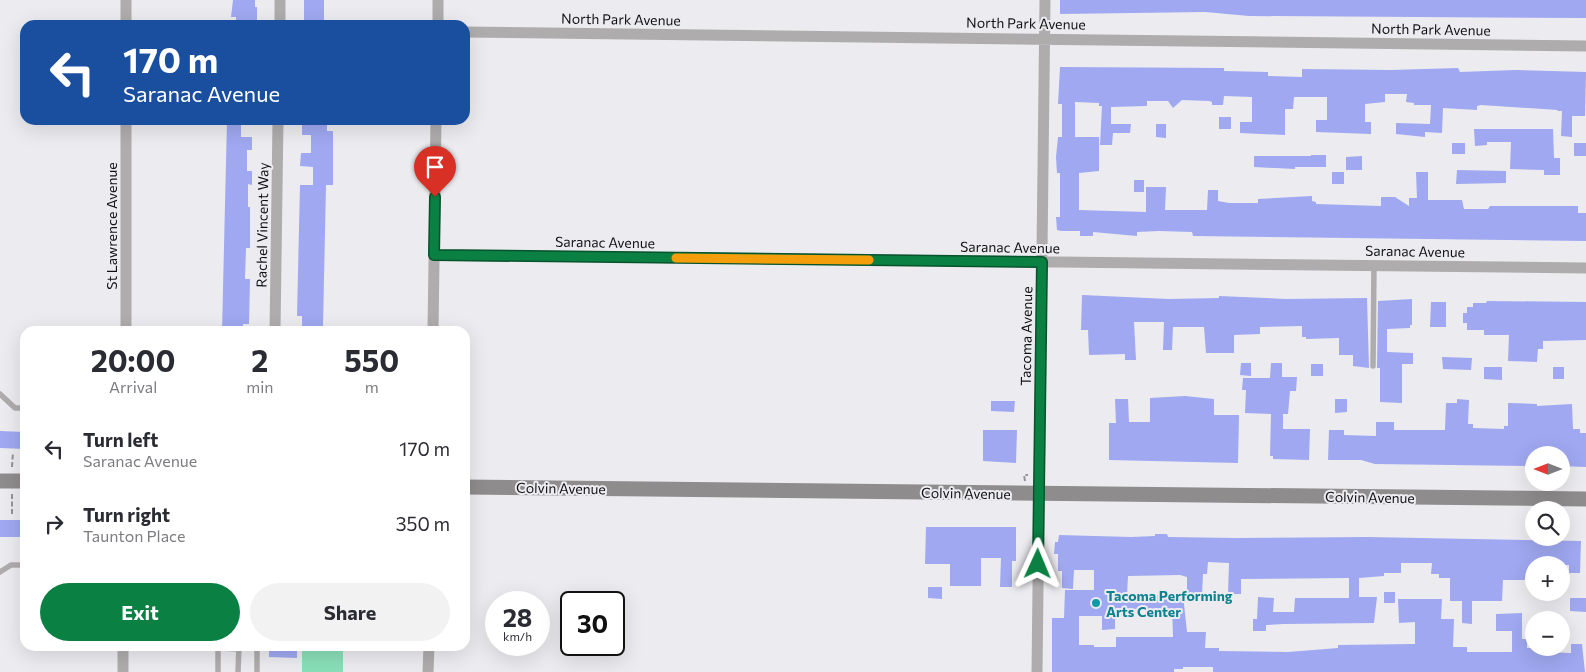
<!DOCTYPE html>
<html lang="en">
<head>
<meta charset="utf-8">
<style>
	:root { --surface:#fff; --page:#f2f2f3; --text:#2b2b33; --muted:#7c7c81; --accent:#0b8043 }
	body { margin:0; font-family:Commissioner,sans-serif; background:var(--page); color:var(--text); height:100vh; display:flex; flex-direction:column; font-size:19px; white-space:nowrap }
	* { box-sizing:border-box; margin:0 }
	p { font-size:16px; color:var(--muted) }
	.icon { flex:none; width:28px; height:28px; fill:none; stroke:currentColor; stroke-width:2; stroke-linecap:round; stroke-linejoin:round }
	.map { position:relative; flex:1; overflow:hidden }
	.panel { position:absolute; left:20px; top:326px; width:450px; height:325px; display:flex; flex-direction:column; background:var(--surface); border-radius:15px; box-shadow:0 5px 20px #0002 }
	.panel>* { flex:none }
	.guide { position:absolute; left:20px; top:20px; width:450px; height:105px; border-radius:15px; box-shadow:0 5px 20px #0002; background:#1a4fa0; color:#fff; overflow:hidden }
	.needle { width:32px; rotate:270deg }
	.buttons { position:absolute; left:1525px; top:446px; display:grid; gap:10px }
	.buttons a { display:grid; place-items:center; width:45px; height:45px; border-radius:50%; background:var(--surface); box-shadow:0 5px 20px #0002; font-size:25px }
	.speed { position:absolute; left:485px; top:591px; display:flex; gap:10px; font-size:25px; font-weight:700; text-align:center }
	.speed>* { display:grid; place-content:center; width:65px; height:65px; border-radius:50%; background:var(--surface); box-shadow:0 5px 20px #0002; line-height:1 }
	.speed small { font-size:12px; font-weight:400 }
	.speed .limit { border:2px solid #111; border-radius:8px; background:#fff; color:#111 }
	.pin { position:absolute; display:grid; place-items:center; width:42px; height:42px; color:#fff; margin:-51px -21px; border-radius:50% 50% 50% 0; rotate:-45deg; box-shadow:0 0 5px #0007 }
	.pin .icon { rotate:45deg }
	.me { position:absolute; width:55px; margin:-28px; rotate:1deg; stroke-linejoin:round; filter:drop-shadow(0 0 4px #0008) }
	.turn { display:flex; align-items:center; gap:18px; height:105px; padding:0 20px; font-size:22px }
	.turn .icon { width:65px; height:65px; stroke-width:2.5 }
	.turn b { display:block; font-size:35px; line-height:42px }
	.eta { display:flex; justify-content:space-evenly; align-items:center; height:85px; text-align:center }
	.eta b { font-size:30px; font-weight:700; line-height:35px }
	.action { display:flex; gap:10px; margin-top:auto; padding:10px 20px }
	.action a { flex:1; height:58px; border-radius:30px; background:var(--accent); color:#fff; font-size:20px; font-weight:700; line-height:58px; text-align:center }
	.action a+a { background:var(--page); color:var(--text) }
	ul { padding:0; list-style:none }
	li { display:flex; align-items:center; gap:15px; height:75px; padding:0 20px }
	li div { flex:1 }
	li b { display:block; font-size:19px }
	li em { font-style:normal }
	.map>svg:first-child { display:block }
</style>
</head>
<body>
<div class="map">
<svg width="1586" height="672" viewBox="0 0 1586 672">
	<rect width="100%" height="100%" fill="#ececf0"/>
	<path fill="#89dfb7" d="M302,646H343V672H302Z"/>
	<path fill="#9fa8f0" fill-rule="evenodd" d="M233,0H255V7H257V24L236,25V17H231Z
		M304,0H324V25H304Z
		M1060,0H1586V18L1249,16L1205,12L1060,14Z
		M1060,67L1224,68V71L1268,72V76L1302,77V69L1391,70L1458,68L1460,72L1515,70L1586,72L1585,116H1572V137L1561,136L1562,111H1557L1558,110L1481,105L1477,106V110L1443,108L1442,133L1425,132V137L1396,134V123L1430,124L1431,105H1414V103L1406,102L1407,94H1385V102L1365,104V122H1371V134L1316,132V120H1327V97H1294L1293,109H1285V135L1240,133V122H1252V97L1224,96L1223,105H1212V102L1209,101L1182,100L1173,108L1168,101H1147V106L1111,107V124H1131L1130,133H1113L1112,145H1100L1102,106H1099V103L1075,102V137H1099V171L1079,173V210L1146,212V187H1166L1165,210H1207L1208,190H1218V201L1229,203H1258V199L1312,196V201L1316,202V204L1381,206V197H1395L1409,206V198H1417L1416,172H1428V200H1462L1464,209H1488L1490,206H1578V213H1586V241L1193,236L1192,232L1159,231L1137,232V236L1093,232V236H1080V231H1061L1057,230L1056,217H1060V173H1057L1056,157L1058,137H1062V104H1058Z
		M1219,117H1231V129H1219Z
		M227,120H241V137H252V150H247V171H252V185L248,184V207H250V248H246L245,279H250L249,324H243V331H222Z
		M302,120H327V131H333V185H326L323,327H302V316H297L300,185H313V167L300,166L301,153H311V135H302Z
		M1156,124H1166V138L1156,137Z
		M1474,129H1553L1554,158H1560V175H1544V170L1510,169L1511,142H1487V145L1475,146Z
		M1452,143H1465V154H1452Z
		M1574,143H1586V156H1574Z
		M1311,155H1326V167H1295V169L1254,167V156H1311Z
		M1362,156V170H1346V157Z
		M1457,170L1506,171V183L1456,184Z
		M1332,172H1344V184H1332Z
		M1134,180H1144V192H1134Z
		M1082,295L1169,299L1219,298V296L1286,299L1367,298L1369,368L1353,366V355H1339V338L1306,339V337H1302V326L1260,327V334L1234,335V353H1206L1204,327H1173L1172,350H1163L1164,322H1134L1136,360H1125V354L1089,355L1088,330H1081Z
		M1412,299V325H1410V328L1387,329V352L1413,353V364H1402V403L1380,402V368H1377L1378,301Z
		M1487,301L1586,302V340L1543,341V349H1538L1537,362L1508,361L1509,335H1484V330H1467V323H1463V313H1467V307H1473V303H1486Z
		M1431,302H1446V327H1430Z
		M1442,357L1472,358L1471,370L1443,369Z
		M1241,363H1251V376L1240,375Z
		M1271,363H1282V377H1297L1296,391H1290L1288,414H1283V429H1310L1309,460L1273,459V456H1270L1271,414L1245,413L1246,390H1242L1243,378H1270Z
		M1311,364H1323V376H1311Z
		M1484,367H1502V380L1484,379Z
		M1553,367H1564V379H1553Z
		M1185,396L1214,399V415H1239L1238,463L1109,460V423H1116L1115,399H1128L1129,422H1150V398Z
		M1335,399H1347V412L1335,413Z
		M1457,399L1469,400L1468,424H1473V428L1504,429V426H1508V403L1537,404V406L1572,404L1573,429H1580V433H1586V467L1561,466V455H1533V466L1375,464L1361,460H1328L1329,430H1344V435L1376,436V422H1394V430H1445L1446,403H1457Z
		M991,401H1015L1014,412L991,411Z
		M983,430H1017L1016,463L983,461Z
		M0,431L25,432V449L0,448Z
		M0,520H25V537H0Z
		M926,527H1016V561H1012V587H1000L1001,558H981V586H950V564H925Z
		M1155,534H1167L1168,537L1235,538L1368,537L1581,541L1580,573H1569V565H1531L1530,580H1503L1502,601H1472V624L1462,623V601H1450V578H1439V574H1431L1432,563H1401V573H1384V576L1359,578V597H1377L1374,623L1284,624L1266,625V631H1253V619H1257L1258,597L1274,598L1273,612H1294L1295,598H1349V578L1241,579V594H1228L1229,563L1208,562L1207,574H1203L1202,595H1187V577L1180,575L1128,576L1127,595H1183L1187,632H1206L1205,648H1219V651L1288,652L1338,648V645L1415,644V622L1399,623L1398,599H1442L1441,619H1454L1453,647H1467V652H1512V631H1496V614L1522,613V639H1527V648H1544V652L1571,653V644H1582L1585,672H1213V667H1183V669H1174V672H1052V618H1064L1065,590H1094V570H1074L1073,589L1062,588V571H1058V554H1054L1055,542H1058L1059,535L1131,537L1155,536ZM1127,609H1172L1173,637H1116V647H1094V645H1079V616H1102V630L1115,629V616H1127Z
		M928,587H942V599L928,598Z
		M1384,592H1395V603H1384Z
		M1570,598H1586V612L1570,611Z
		M269,646H297V658L269,657Z"/>
	<g fill="none" stroke-linecap="round" stroke-linejoin="round">
		<path stroke="#949497" stroke-width="2" stroke-dasharray="5 2.5" stroke-linecap="butt" d="M12,467L13,452
			M1025,481L1024,475H1028
			M12,514V494"/>
		<path stroke="#aeacac" stroke-width="5.5" d="M1373,366L1374,266
			M0,394L15,408H25
			M0,572L11,565H25
			M218,672V648L239,649
			M238,672L239,646
			M257,672V646"/>
		<path stroke="#aeacac" stroke-width="11" d="M126,25V0
			M280,25V0
			M438,25V0
			M465,32L1586,46
			M434,255L1586,268
			M126,331V120
			M275,331L278,120
			M433,331L436,120
			M123,672V646
			M428,672L429,646
			M1037,672L1045,0"/>
		<path stroke="#8f8c8d" stroke-width="15" d="M0,481H25
			M465,487L1586,499"/>
	</g>
	<g fill="none" stroke-linecap="round" stroke-linejoin="round">
		<g stroke="#07532c" stroke-width="12">
			<path id="route" d="M435,197L434,255L1042,262L1038,564"/>
		</g>
		<use href="#route" stroke="#0b8043" stroke-width="9"/>
		<path stroke="#f59e0b" stroke-width="9" d="M676,258L869,260"/>
	</g>
	<circle fill="#0f9aa8" stroke="#ececf0" stroke-width="2" cx="1096" cy="603" r="5"/>
	<g text-anchor="middle" dominant-baseline="central" stroke-width="4" stroke-linejoin="round" paint-order="stroke">
		<g font-size="14" fill="#101112" stroke="#ececf0">
			<text transform="translate(621 19) rotate(1)">North Park Avenue</text>
			<text transform="translate(1026 23) rotate(1)">North Park Avenue</text>
			<text transform="translate(1431 29) rotate(1)">North Park Avenue</text>
			<text transform="translate(262 225) rotate(-89)">Rachel Vincent Way</text>
			<text transform="translate(111 226) rotate(-90)">St Lawrence Avenue</text>
			<text transform="translate(605 242) rotate(1)">Saranac Avenue</text>
			<text transform="translate(1010 247) rotate(1)">Saranac Avenue</text>
			<text transform="translate(1415 251) rotate(1)">Saranac Avenue</text>
			<text transform="translate(1026 336) rotate(-89)">Tacoma Avenue</text>
			<text transform="translate(561 488) rotate(1)">Colvin Avenue</text>
			<text transform="translate(966 493) rotate(1)">Colvin Avenue</text>
			<text transform="translate(1370 497) rotate(1)">Colvin Avenue</text>
		</g>
		<g font-size="14" font-weight="bold" fill="#0d838f" stroke="#ececf0" text-anchor="start">
			<text x="1106" y="595">Tacoma Performing<tspan x="1106" dy="16">Arts Center</tspan></text>
		</g>
	</g>
</svg>
<div class="buttons">
<a><svg class="needle" viewBox="-14 -14 28 28"><path d="M0-13l5 13h-10z" fill="#e53935"/><path d="M0 13l5-13h-10z" fill="#7c7c81"/></svg></a>
<a><svg class="icon" aria-label="search" viewBox="0 0 24 24"><circle cx="10" cy="10" r="6"/><path d="M15 15l6 6"/></svg></a>
<a>+</a>
<a>−</a>
</div>
<div class="speed"><div>28<small>km/h</small></div><div class="limit">30</div></div>
<div class="pin" style="left:435px;top:197px;background:#d93025"><svg class="icon" aria-label="arrive" viewBox="0 0 24 24"><path d="M6 21V4h12l-3 4 3 4H6"/></svg></div>
<svg class="me" style="left:1038px;top:564px" viewBox="-20 -20 40 40"><path d="M0-17L14 15 0 8-14 15z" fill="#0b8043" stroke="#fff" stroke-width="4"/></svg>
<div class="guide">
<div class="turn"><svg class="icon" aria-label="left" viewBox="0 0 24 24"><path d="M17 20v-9H6M10 6l-5 5 5 5"/></svg><div><b>170 m</b>Saranac Avenue</div></div>
</div>
<section class="panel">
<div class="eta">
<div><b>20:00</b><p>Arrival</p></div>
<div><b>2</b><p>min</p></div>
<div><b>550</b><p>m</p></div>
</div>
<ul>
<li><svg class="icon" aria-label="left" viewBox="0 0 24 24"><path d="M17 20v-9H6M10 6l-5 5 5 5"/></svg><div><b>Turn left</b><p>Saranac Avenue</p></div><em>170 m</em></li>
<li><svg class="icon" aria-label="right" viewBox="0 0 24 24"><path d="M7 20v-9h11M14 6l5 5-5 5"/></svg><div><b>Turn right</b><p>Taunton Place</p></div><em>350 m</em></li>
</ul>
<div class="action"><a>Exit</a><a>Share</a></div>
</section>
</div>
</body>
</html>
